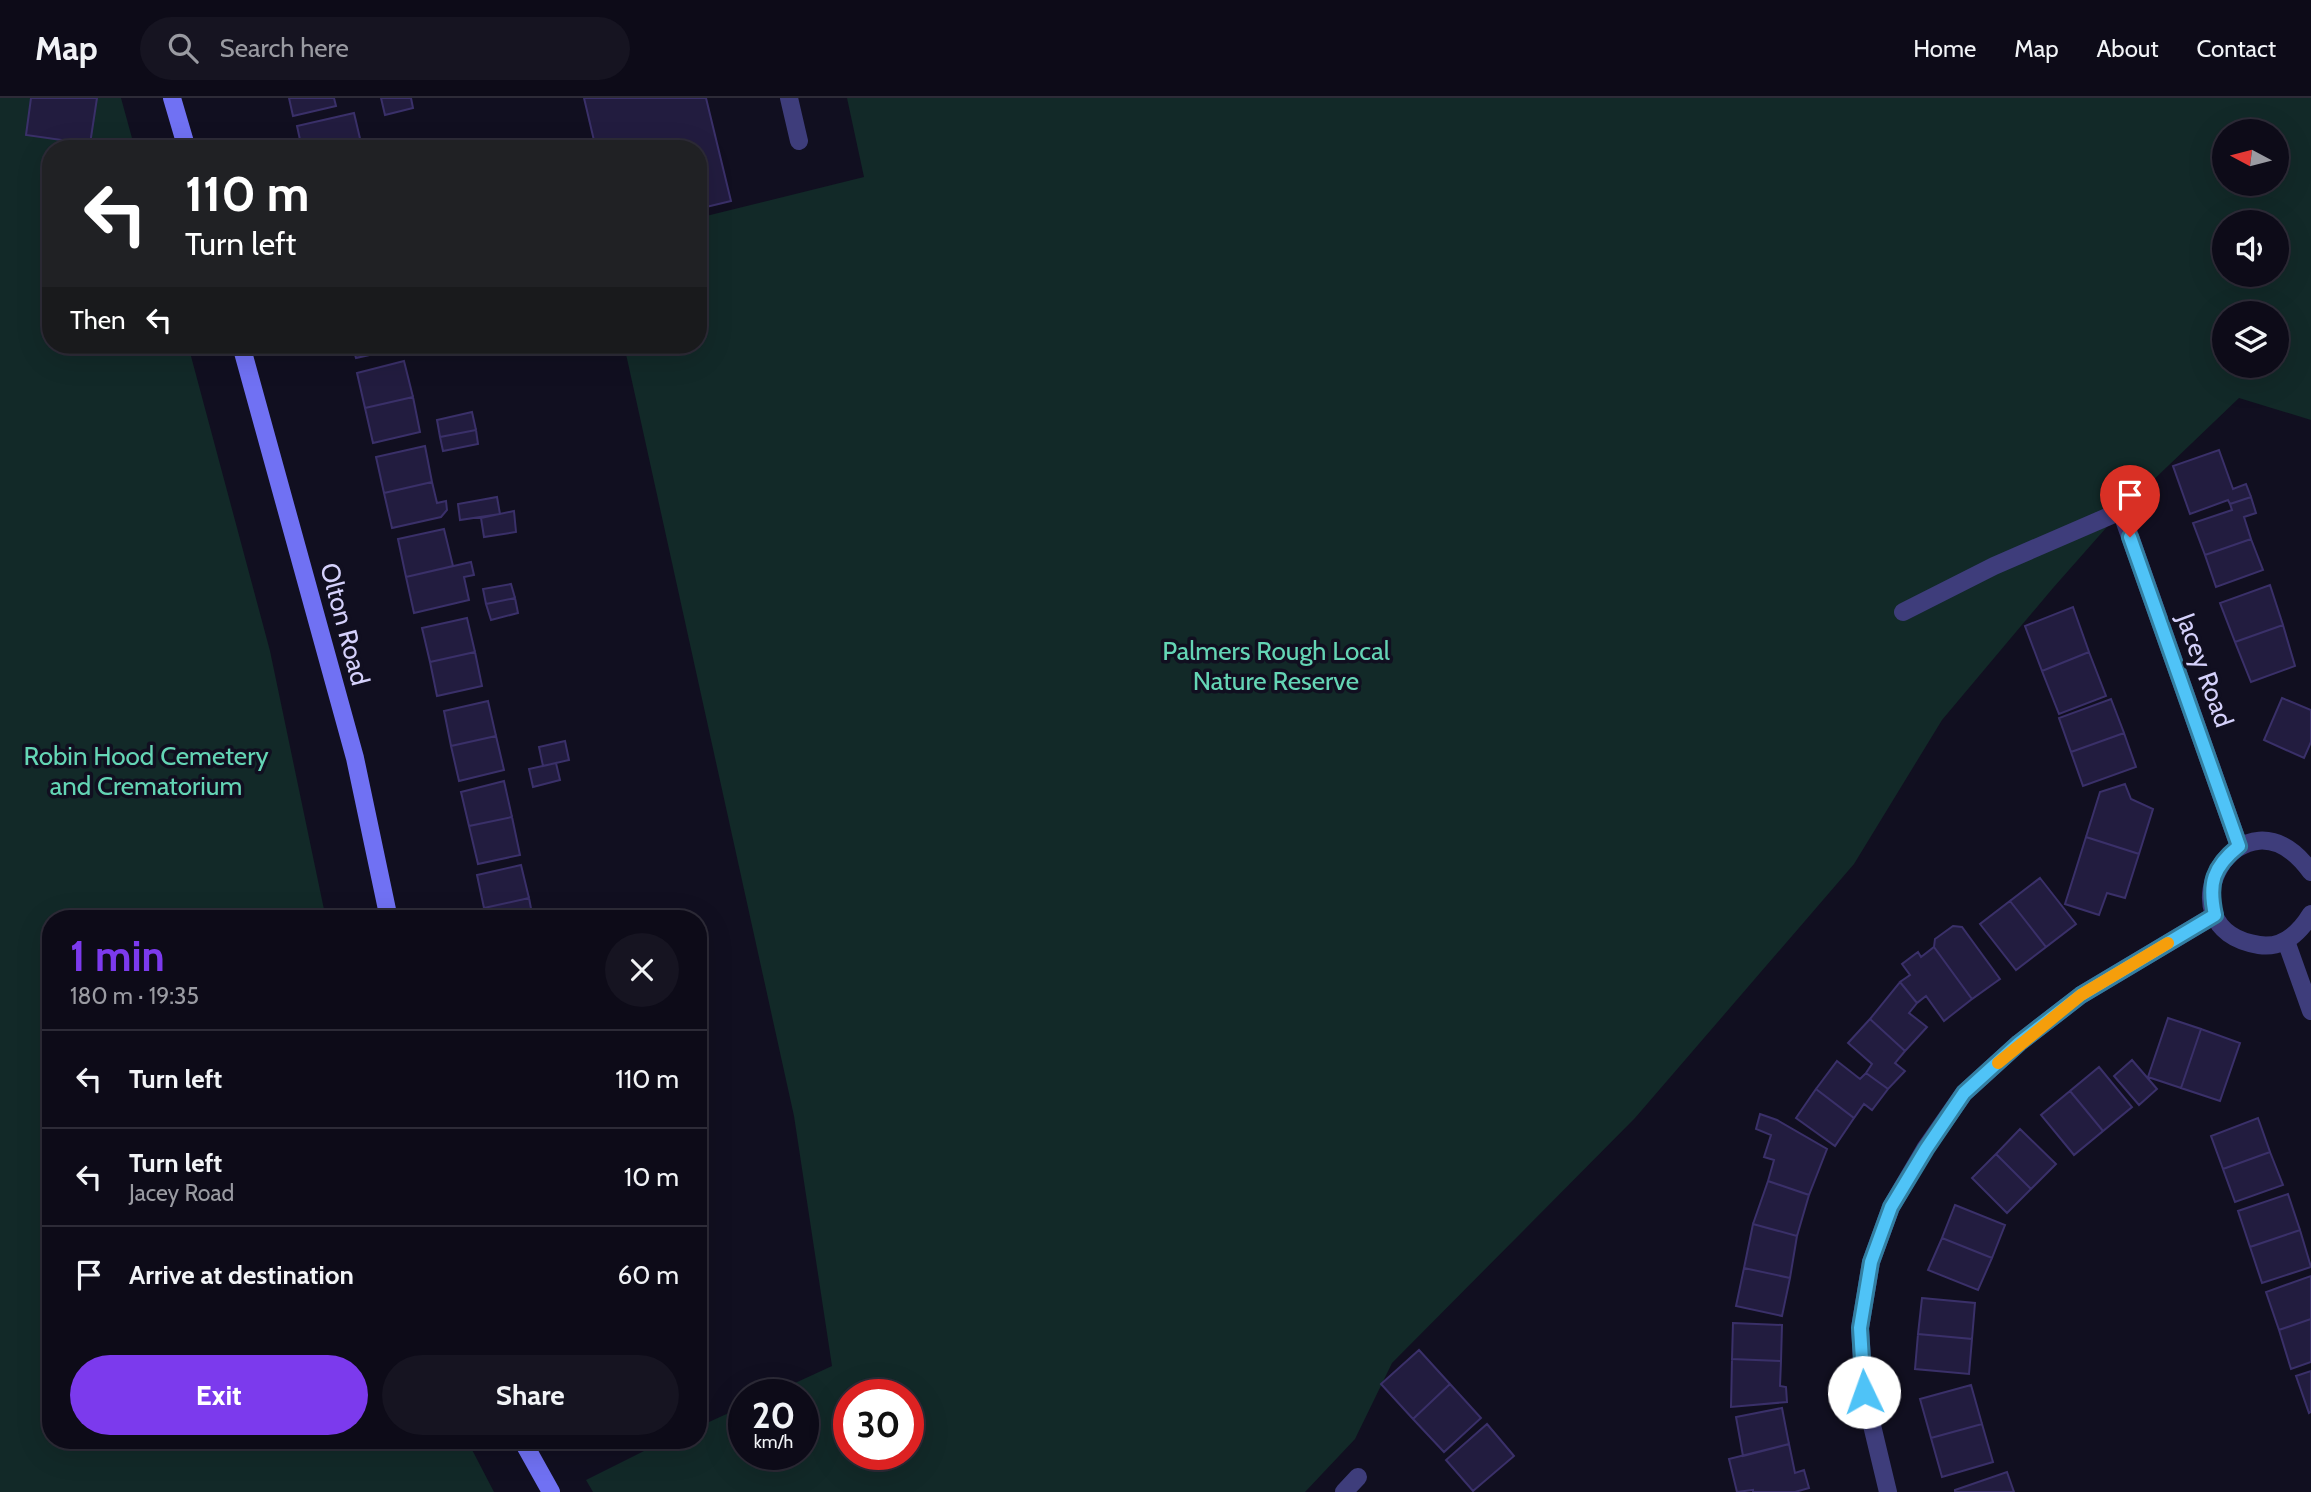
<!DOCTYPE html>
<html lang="en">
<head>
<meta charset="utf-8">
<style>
	:root { --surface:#0d0b18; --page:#161421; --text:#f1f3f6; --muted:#9a9ba2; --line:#2d2b37; --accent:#7c3aed }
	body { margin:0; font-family:Cabin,sans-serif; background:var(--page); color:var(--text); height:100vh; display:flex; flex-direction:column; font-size:26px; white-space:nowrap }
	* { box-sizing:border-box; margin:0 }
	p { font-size:23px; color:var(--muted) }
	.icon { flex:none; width:38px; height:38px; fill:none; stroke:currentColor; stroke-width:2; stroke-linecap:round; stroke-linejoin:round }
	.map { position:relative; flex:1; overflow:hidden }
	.sheet { position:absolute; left:42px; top:812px; width:665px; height:539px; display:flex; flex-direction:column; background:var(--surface); border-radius:28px; box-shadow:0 7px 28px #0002,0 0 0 2px var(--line) }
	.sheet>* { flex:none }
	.banner { position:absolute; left:42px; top:42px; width:665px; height:214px; border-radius:28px; box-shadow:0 7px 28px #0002,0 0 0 2px var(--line); background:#202124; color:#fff; overflow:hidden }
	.needle { width:46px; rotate:277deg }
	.tools { position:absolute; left:2212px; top:21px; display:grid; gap:14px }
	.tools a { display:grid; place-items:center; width:77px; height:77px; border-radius:50%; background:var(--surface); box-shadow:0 7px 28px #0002,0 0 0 2px var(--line); font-size:35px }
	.speed { position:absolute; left:728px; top:1281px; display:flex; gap:14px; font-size:35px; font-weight:700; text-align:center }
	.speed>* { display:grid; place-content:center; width:91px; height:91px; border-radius:50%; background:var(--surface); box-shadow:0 7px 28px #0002,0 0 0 2px var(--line); line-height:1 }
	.speed small { font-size:18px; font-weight:400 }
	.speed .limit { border:10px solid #d22; background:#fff; color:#111 }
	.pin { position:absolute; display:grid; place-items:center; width:60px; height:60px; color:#fff; margin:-72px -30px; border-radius:50% 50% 50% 0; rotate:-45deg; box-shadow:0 0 7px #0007 }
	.pin .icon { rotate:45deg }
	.me { position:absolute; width:77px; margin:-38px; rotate:357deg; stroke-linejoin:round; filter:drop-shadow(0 0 5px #0008) }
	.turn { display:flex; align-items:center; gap:24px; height:147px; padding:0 28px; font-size:32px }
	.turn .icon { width:91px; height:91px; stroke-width:2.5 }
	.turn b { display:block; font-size:49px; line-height:60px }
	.then { display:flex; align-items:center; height:66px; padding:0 28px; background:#0003; gap:14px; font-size:26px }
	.round { display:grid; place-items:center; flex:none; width:74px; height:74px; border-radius:37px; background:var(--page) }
	.overview { display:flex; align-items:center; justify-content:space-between; height:119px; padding:0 28px }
	h1 { font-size:42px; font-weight:700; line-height:52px; color:var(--accent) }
	.action { display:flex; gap:14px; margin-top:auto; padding:14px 28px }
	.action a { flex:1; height:80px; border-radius:42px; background:var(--accent); color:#fff; font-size:28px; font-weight:700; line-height:80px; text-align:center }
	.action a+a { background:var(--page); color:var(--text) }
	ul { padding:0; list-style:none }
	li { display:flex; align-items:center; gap:21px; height:98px; padding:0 28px; border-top:2px solid var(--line) }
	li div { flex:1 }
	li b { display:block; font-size:26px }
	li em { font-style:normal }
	header { display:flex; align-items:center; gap:42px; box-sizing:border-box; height:98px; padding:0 35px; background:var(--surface); border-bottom:2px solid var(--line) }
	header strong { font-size:33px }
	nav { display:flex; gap:38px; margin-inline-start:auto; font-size:24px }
	.search { width:490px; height:63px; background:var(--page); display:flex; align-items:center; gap:18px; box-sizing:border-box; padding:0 24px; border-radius:38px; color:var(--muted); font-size:26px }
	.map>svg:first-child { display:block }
</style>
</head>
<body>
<header>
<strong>Map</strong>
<div class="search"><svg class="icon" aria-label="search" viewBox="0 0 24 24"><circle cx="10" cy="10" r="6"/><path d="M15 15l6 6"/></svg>Search here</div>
<nav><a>Home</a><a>Map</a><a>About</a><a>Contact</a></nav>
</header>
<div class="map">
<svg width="2311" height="1394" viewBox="0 0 2311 1394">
	<rect width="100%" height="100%" fill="#110f20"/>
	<path fill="#122928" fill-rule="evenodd" d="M0,0H121L135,51H51V247H188L270,553L326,821H51V1342H467L494,1394H0Z
		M847,0H2311V322L2239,300L2121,413L2053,490L1942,622L1854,766L1635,1020L1392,1265L1355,1341L1305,1394H593L586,1382L666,1342H698V1329L744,1308V1356H803V1297H769L832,1268L794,1018L624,247H698V120L864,79ZM2224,33H2277V86H2224ZM2224,124H2277V177H2224ZM2224,215H2277V268H2224ZM849,1297H908V1356H849Z"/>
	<path fill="#221c3f" stroke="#3a3069" stroke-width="2" d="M31,0H97L90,46L26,37Z
		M289,0H334L336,8L293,18Z
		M381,0H411L413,10L385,17Z
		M584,0H706L731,103L698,111V51H596Z
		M354,15L362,49L352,51H302L297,28Z
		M352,247H400L401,250L356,260Z
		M404,263L413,299L365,310L357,275Z
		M413,299L420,334L373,345L365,310Z
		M472,314L476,332L440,339L437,322Z
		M476,332L478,346L443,353L440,339Z
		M425,348L432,384L384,395L376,359Z
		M2219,352L2233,391L2246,386L2251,399L2230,406L2228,402L2190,416L2173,368Z
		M432,384L437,405L446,403L447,412L441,419L392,430L384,395Z
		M497,399L500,416L460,422L458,406Z
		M2251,399L2256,415L2244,419L2251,441L2205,457L2193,425L2232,412L2230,406Z
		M514,413L516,434L484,439L481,420Z
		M444,431L453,468L406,479L398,441Z
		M2251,441L2263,472L2216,489L2205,457Z
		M471,464L474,477L464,479L469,502L414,515L406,479Z
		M511,486L515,500L486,506L483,491Z
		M2270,487L2283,527L2235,544L2220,505Z
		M515,500L518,515L491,522L486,506Z
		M2073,509L2089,554L2042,573L2025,528Z
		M467,520L475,554L430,564L422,530Z
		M2283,527L2295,568L2251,584L2235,544Z
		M475,554L482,588L437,598L430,564Z
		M2089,554L2106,598L2059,616L2042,573Z
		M2282,600L2311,612V644L2304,660L2264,642Z
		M2111,601L2124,635L2071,654L2059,620Z
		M488,603L496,638L451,648L444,613Z
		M2124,635L2136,669L2083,688L2071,654Z
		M496,638L504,672L459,683L451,648Z
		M565,643L569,662L543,668L539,649Z
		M556,665L560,682L533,689L529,671Z
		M504,683L512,719L469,728L461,694Z
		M2125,686L2131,701L2153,711L2139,756L2086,739L2100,694Z
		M512,719L520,757L478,766L469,728Z
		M2086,739L2139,756L2125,800L2107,795L2099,817L2065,806Z
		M521,767L529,800L484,810L477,777Z
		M2040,780L2076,826L2046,849L2010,803Z
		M529,800L533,821H487L484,810Z
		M2010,803L2046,849L2016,872L1980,826Z
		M1953,828L1962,829L2000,881L1972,901L1934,849L1935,841Z
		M1934,849L1972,901L1944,923L1926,898L1917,905L1900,884L1910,877L1902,866L1918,854L1921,859Z
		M1900,884L1917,905L1909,915L1927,929L1905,953L1870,921Z
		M2168,920L2201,931L2181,990L2148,979Z
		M1870,921L1905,953L1895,965L1905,973L1888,991L1866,975L1872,966L1848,945Z
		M2201,931L2240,945L2220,1003L2181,990Z
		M2132,962L2157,991L2139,1007L2114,978Z
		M1837,963L1860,981L1866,975L1888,991L1872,1012L1864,1006L1854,1020L1816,991Z
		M2099,969L2132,1009L2103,1033L2070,993Z
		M1816,991L1854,1020L1835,1048L1796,1020Z
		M2070,993L2103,1033L2074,1057L2041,1017Z
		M1760,1016L1777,1022L1827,1051L1809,1097L1768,1083L1774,1062L1764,1059L1771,1037L1756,1031Z
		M2258,1020L2270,1054L2223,1071L2211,1038Z
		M2020,1031L2056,1066L2031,1091L1996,1056Z
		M2270,1054L2283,1087L2235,1104L2223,1071Z
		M1996,1056L2031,1091L2007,1115L1972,1080Z
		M1768,1083L1809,1097L1797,1138L1753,1126Z
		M2288,1096L2300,1132L2250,1149L2238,1113Z
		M1955,1107L2005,1127L1992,1160L1942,1140Z
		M1753,1126L1797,1138L1790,1180L1744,1170Z
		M2300,1132L2311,1169L2262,1185L2250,1149Z
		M1942,1140L1992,1160L1978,1192L1928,1172Z
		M1744,1170L1790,1180L1782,1218L1736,1208Z
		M2311,1178V1221L2279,1232L2266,1194Z
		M1922,1200L1975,1205L1972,1241L1918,1236Z
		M2311,1221V1264L2291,1271L2279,1232Z
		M1733,1225L1782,1227L1781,1263L1732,1261Z
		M1918,1236L1972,1241L1969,1276L1915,1271Z
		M1419,1252L1450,1286L1413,1321L1381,1286Z
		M1732,1261L1781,1263L1780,1288L1786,1289L1787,1304L1731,1309Z
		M2311,1273V1314L2309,1315L2296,1278Z
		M1450,1286L1481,1320L1444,1354L1413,1321Z
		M1971,1287L1982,1326L1931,1340L1920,1301Z
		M1782,1310L1789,1346L1743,1358L1736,1319Z
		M1487,1326L1514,1358L1473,1393L1446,1362Z
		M1982,1326L1993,1364L1942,1379L1931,1340Z
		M1789,1346L1795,1375L1804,1372L1809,1390L1795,1394H1753V1392L1737,1394L1729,1361Z
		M2007,1374L2014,1394H1955V1392Z"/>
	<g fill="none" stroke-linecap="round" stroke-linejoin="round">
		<path stroke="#3e3d7b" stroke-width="18" d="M789,0L799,43
			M1903,514L1994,468L2121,413"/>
		<path stroke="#3e3d7b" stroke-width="18" d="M2121,413L2239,748
			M2311,774C2242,678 2155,831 2259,847C2283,851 2300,834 2311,816
			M2286,843L2311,913
			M1344,1394L1358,1379
			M1888,1394L1864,1294L1860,1230L1871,1164L1891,1109L1925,1051L1964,995L2019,945L2081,897L2215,817"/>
		<path stroke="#7071f3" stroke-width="18" d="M172,0L187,51
			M241,247L355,660L389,821
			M522,1342L551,1394"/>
	</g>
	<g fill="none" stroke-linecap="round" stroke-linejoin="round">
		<g stroke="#337fa1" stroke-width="18">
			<path id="route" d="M1864,1294L1860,1230L1871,1164L1891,1109L1926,1051L1964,995L2019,945L2081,897L2215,817C2208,785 2213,769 2239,748L2130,439"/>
		</g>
		<use href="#route" stroke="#4fc3f7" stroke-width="12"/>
		<path stroke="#f59e0b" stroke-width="12" d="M1998,965L2081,897L2168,845"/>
	</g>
	<g text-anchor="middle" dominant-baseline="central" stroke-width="7" stroke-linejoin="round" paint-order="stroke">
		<g font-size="26" fill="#d5d1fb" stroke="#110f20">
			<text transform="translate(345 526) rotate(75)">Olton Road</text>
			<text transform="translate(2205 572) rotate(70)">Jacey Road</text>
		</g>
		<g font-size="26" fill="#64d5b5" stroke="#110f20">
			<text x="1276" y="553">Palmers Rough Local<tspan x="1276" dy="30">Nature Reserve</tspan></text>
			<text x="146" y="658">Robin Hood Cemetery<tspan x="146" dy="30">and Crematorium</tspan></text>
		</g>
	</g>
</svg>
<div class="tools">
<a><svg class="needle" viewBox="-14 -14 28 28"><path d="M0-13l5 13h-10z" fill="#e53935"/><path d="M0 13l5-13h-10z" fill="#9a9ba2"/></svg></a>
<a><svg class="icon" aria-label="sound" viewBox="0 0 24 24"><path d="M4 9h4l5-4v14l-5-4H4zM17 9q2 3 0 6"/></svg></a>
<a><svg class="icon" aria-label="layers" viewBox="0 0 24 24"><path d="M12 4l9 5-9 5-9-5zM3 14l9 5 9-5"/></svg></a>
</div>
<div class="speed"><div>20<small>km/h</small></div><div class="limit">30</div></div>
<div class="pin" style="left:2130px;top:439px;background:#d93025"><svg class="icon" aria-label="arrive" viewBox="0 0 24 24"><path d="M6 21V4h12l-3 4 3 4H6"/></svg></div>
<svg class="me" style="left:1864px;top:1294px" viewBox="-20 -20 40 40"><circle r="19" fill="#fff"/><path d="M0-13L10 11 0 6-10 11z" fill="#4fc3f7"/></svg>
<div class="banner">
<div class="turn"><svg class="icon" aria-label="left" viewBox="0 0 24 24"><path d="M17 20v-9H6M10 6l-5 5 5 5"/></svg><div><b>110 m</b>Turn left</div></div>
<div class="then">Then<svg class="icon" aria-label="left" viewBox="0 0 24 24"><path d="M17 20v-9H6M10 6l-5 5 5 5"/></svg></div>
</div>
<section class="sheet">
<div class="overview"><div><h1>1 min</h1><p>180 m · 19:35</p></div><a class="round"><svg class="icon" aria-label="close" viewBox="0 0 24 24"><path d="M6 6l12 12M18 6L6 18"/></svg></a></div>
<ul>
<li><svg class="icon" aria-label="left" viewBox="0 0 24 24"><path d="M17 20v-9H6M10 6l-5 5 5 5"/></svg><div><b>Turn left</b></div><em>110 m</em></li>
<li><svg class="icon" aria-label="left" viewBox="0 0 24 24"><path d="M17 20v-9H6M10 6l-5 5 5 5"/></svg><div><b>Turn left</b><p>Jacey Road</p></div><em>10 m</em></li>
<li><svg class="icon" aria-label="arrive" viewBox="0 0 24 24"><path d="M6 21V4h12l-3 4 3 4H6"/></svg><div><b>Arrive at destination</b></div><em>60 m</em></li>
</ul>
<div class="action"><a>Exit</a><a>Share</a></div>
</section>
</div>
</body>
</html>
